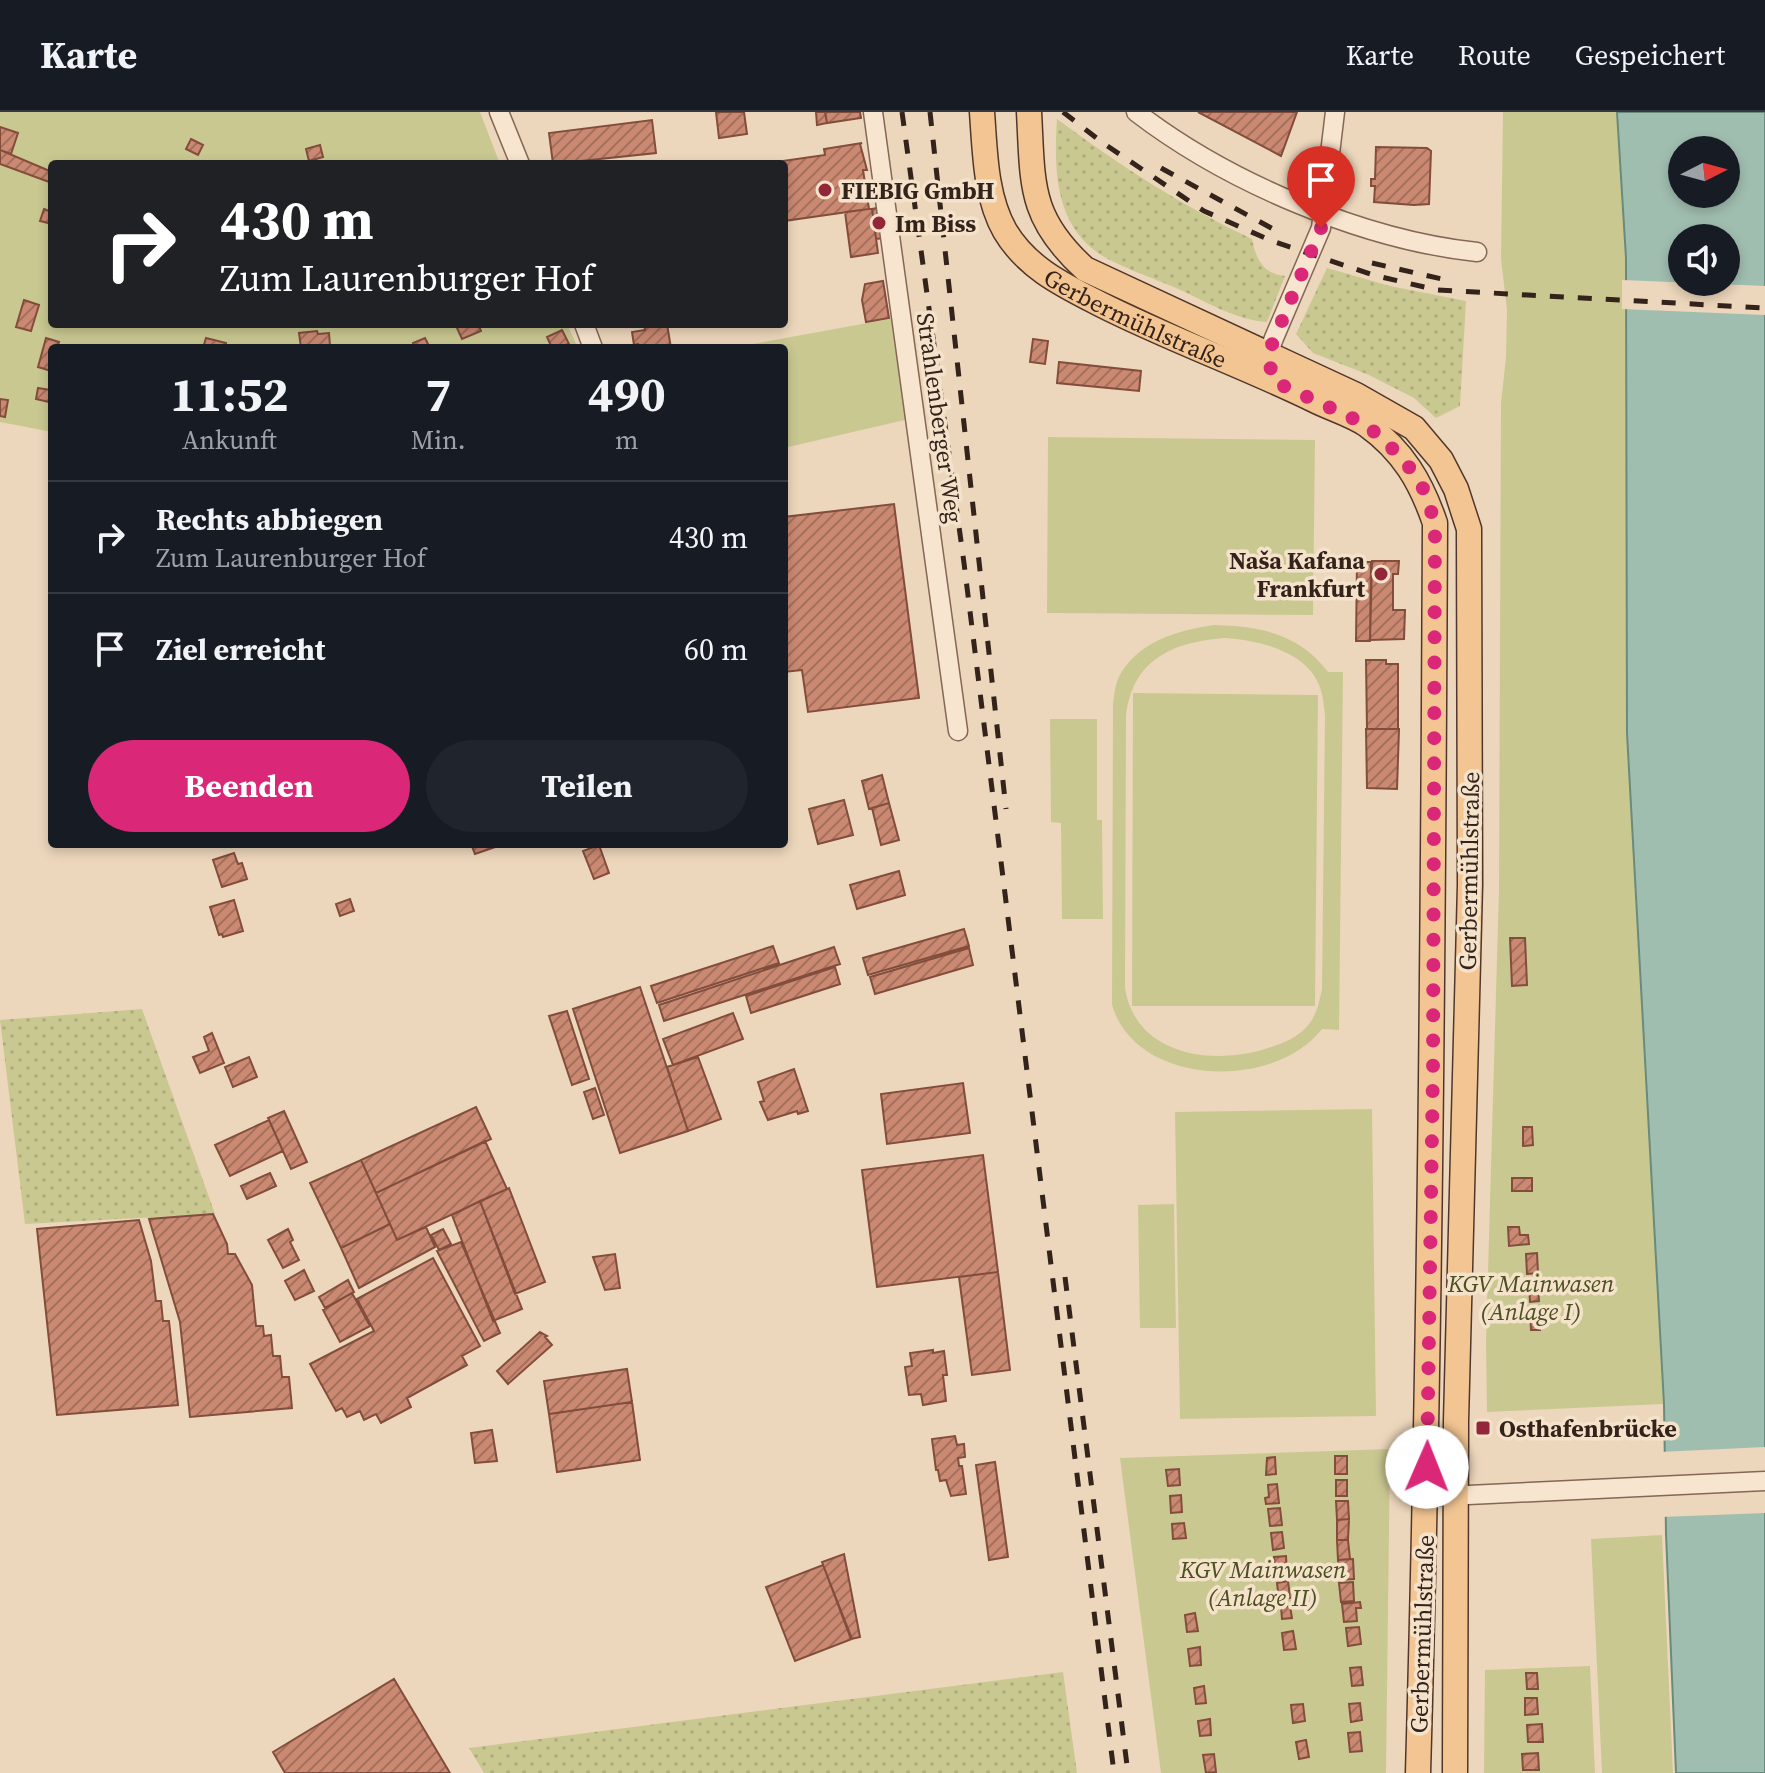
<!DOCTYPE html>
<html lang="de">
<head>
<meta charset="utf-8">
<style>
	:root { --surface:#171b24; --page:#20242c; --text:#f1f3f6; --muted:#9ea1a6; --line:#363941; --accent:#db2777 }
	body { margin:0; font-family:"Source Serif 4",serif; background:var(--page); color:var(--text); height:100vh; display:flex; flex-direction:column; font-size:30px; white-space:nowrap }
	* { box-sizing:border-box; margin:0 }
	p { font-size:26px; color:var(--muted) }
	.icon { flex:none; width:44px; height:44px; fill:none; stroke:currentColor; stroke-width:2; stroke-linecap:round; stroke-linejoin:round }
	.map { position:relative; flex:1; overflow:hidden }
	.panel { position:absolute; left:48px; top:232px; width:740px; height:504px; display:flex; flex-direction:column; background:var(--surface); border-radius:8px; box-shadow:0 4px 12px #0003 }
	.panel>* { flex:none }
	.top-card { position:absolute; left:48px; top:48px; width:740px; height:168px; border-radius:8px; box-shadow:0 4px 12px #0003; background:#202124; color:#fff; overflow:hidden }
	.needle { width:52px; rotate:84deg }
	.controls { position:absolute; left:1668px; top:24px; display:grid; gap:16px }
	.controls a { display:grid; place-items:center; width:72px; height:72px; border-radius:50%; background:var(--surface); box-shadow:0 4px 12px #0003; font-size:40px }
	.pin { position:absolute; display:grid; place-items:center; width:68px; height:68px; color:#fff; margin:-82px -34px; border-radius:50% 50% 50% 0; rotate:-45deg; box-shadow:0 0 8px #0007 }
	.pin .icon { rotate:45deg }
	.me { position:absolute; width:88px; margin:-44px; rotate:1deg; stroke-linejoin:round; filter:drop-shadow(0 0 6px #0008) }
	.turn { display:flex; align-items:center; gap:28px; height:168px; padding:0 40px; font-size:36px }
	.turn .icon { width:104px; height:104px; stroke-width:2.5 }
	.turn b { display:block; font-size:56px; line-height:68px }
	.eta { display:flex; justify-content:space-evenly; align-items:center; height:136px; text-align:center }
	.eta b { font-size:48px; font-weight:700; line-height:56px }
	.primary-button { display:flex; gap:16px; margin-top:auto; padding:16px 40px }
	.primary-button a { flex:1; height:92px; border-radius:48px; background:var(--accent); color:#fff; font-size:32px; font-weight:700; line-height:92px; text-align:center }
	.primary-button a+a { background:var(--page); color:var(--text) }
	ul { padding:0; list-style:none }
	li { display:flex; align-items:center; gap:24px; height:112px; padding:0 40px; border-top:2px solid var(--line) }
	li div { flex:1 }
	li b { display:block; font-size:30px }
	li em { font-style:normal }
	header { display:flex; align-items:center; gap:48px; box-sizing:border-box; height:112px; padding:0 40px; background:var(--surface); border-bottom:2px solid var(--line) }
	header strong { font-size:38px }
	nav { display:flex; gap:44px; margin-inline-start:auto; font-size:28px }
	.map>svg:first-child { display:block }
</style>
</head>
<body>
<header>
<strong>Karte</strong>
<nav><a>Karte</a><a>Route</a><a>Gespeichert</a></nav>
</header>
<div class="map">
<svg width="1765" height="1661" viewBox="0 0 1765 1661">
	<defs>
		<pattern id="grass-dots" width="8" height="8" patternUnits="userSpaceOnUse" patternTransform="scale(2)"><rect width="8" height="8" fill="#cac891"/><path d="M2 2h.1M6 6h.1" fill="none" stroke="#aeac7c" stroke-width="1.8" stroke-linecap="round"/></pattern>
		<pattern id="building-hatch" width="6" height="6" patternUnits="userSpaceOnUse" patternTransform="scale(2)"><rect width="6" height="6" fill="#cb8972"/><path d="M-1 1l2-2M0 6l6-6M5 7l2-2" fill="none" stroke="#a5705d"/></pattern>
	</defs>
	<rect width="100%" height="100%" fill="#edd7bc"/>
	<path fill="url(#grass-dots)" d="M1057,7C1119,53 1182,94 1252,127C1256,147 1263,162 1285,164L1267,210C1235,208 1205,189 1176,176C1155,167 1115,153 1098,141C1054,110 1054,55 1057,7Z
		M1327,156L1390,174L1466,189L1460,294L1436,306L1414,286L1369,263L1313,241L1296,222Z
		M142,897L215,1102L25,1112L0,908Z
		M1063,1560L1077,1661H484L469,1636Z"/>
	<path fill="#cac891" fill-rule="evenodd" d="M0,0H480L500,52H52V212H567L578,236H52V320L0,310Z
		M1503,0H1617L1626,146L1627,621L1664,1292L1487,1300L1486,1229L1499,777L1501,291L1506,245L1507,198L1501,147Z
		M895,206L909,307L784,336V236H731Z
		M1048,325L1315,328L1313,503L1047,501Z
		M1214,513C1260,514 1300,522 1328,560H1343L1339,918L1322,917C1274,979 1136,975 1112,893L1113,592C1114,584 1115,574 1118,567C1135,530 1179,518 1214,513ZM1225,526C1257,528 1306,539 1319,573C1323,583 1324,594 1325,604L1322,877C1320,886 1318,897 1313,906C1305,921 1289,929 1274,934C1218,955 1136,946 1125,876L1126,605C1132,548 1172,530 1225,526Z
		M1133,581L1318,583L1315,894H1132Z
		M1050,607H1097V708H1102L1103,807H1062L1061,711L1051,710Z
		M1372,997L1376,1304L1180,1307L1175,1000Z
		M1174,1092L1176,1216H1140L1138,1093Z
		M1390,1337L1386,1661H1161L1120,1346Z
		M1662,1423L1673,1661H1602L1591,1427Z
		M1590,1554L1595,1661H1484L1485,1558Z"/>
	<path fill="#a0beb0" stroke="#688b7d" stroke-width="2" fill-rule="evenodd" d="M1617,0H1765V1661H1676L1666,1422L1664,1292L1627,621L1626,146ZM1682,38H1726V82H1682ZM1682,126H1726V170H1682Z"/>
	<path fill="#edd7bc" d="M1622,168L1765,174V203L1622,197Z
		M1765,1335V1401L1661,1405L1660,1340Z"/>
	<path fill="url(#building-hatch)" stroke="#834d3c" stroke-width="2" d="M716,0H744L747,22L719,26Z
		M816,0H825L827,11L817,13Z
		M825,0H860L861,6L827,11Z
		M1198,0H1297L1281,44Z
		M652,8L656,41L553,52L549,21Z
		M0,15L18,21L11,42L0,38Z
		M191,27L203,33L198,43L186,37Z
		M862,31L860,32L867,58H863L869,97L784,109V52L776,50L825,43L824,37Z
		M320,33L323,45L309,49L306,37Z
		M1376,35L1427,36L1431,39L1429,92L1414,93L1374,90L1375,74H1371V67H1375Z
		M0,38L52,60V71L0,52Z
		M881,95L885,126L876,127L872,97Z
		M44,97L52,100V112L40,109Z
		M869,97H872L878,141L851,145L845,100Z
		M883,169L889,206L866,210L862,188L865,172Z
		M24,188L39,193L31,219L16,215Z
		M466,212H478L481,219L462,227L457,216Z
		M644,212H667L671,236H639L638,232L634,233L632,220L645,218Z
		M562,218L569,232L552,236L547,225Z
		M317,219L318,222L329,221L330,234L301,236L299,221Z
		M46,226L59,230L57,236H52L51,259L38,255Z
		M206,226L226,231L225,236H203Z
		M425,226L430,236H415L413,231Z
		M1033,227L1048,229L1045,252L1030,250Z
		M1059,250L1141,259L1139,279L1057,271Z
		M38,276L51,278L49,290L36,287Z
		M0,287L8,288L5,305L0,304Z
		M894,392L919,586L808,600L802,558L784,560V405Z
		M1372,449H1399L1398,462H1393V498H1405L1404,527L1370,528Z
		M1357,450H1371L1370,529H1356Z
		M1366,548H1386V552H1398V617H1367Z
		M1366,617H1399L1397,677L1367,676Z
		M882,663L889,691L869,697L862,669Z
		M844,688L853,723L818,732L809,697Z
		M889,691L899,728L881,733L872,696Z
		M471,732H504L475,742Z
		M599,733L609,761L594,767L583,739Z
		M234,741L238,752L242,751L247,767L222,775L213,748Z
		M899,759L905,783L857,797L850,773Z
		M350,787L354,799L340,804L336,792Z
		M234,788L243,819L223,825L222,822L219,823L210,795Z
		M964,817L969,834L868,863L863,846Z
		M1510,826H1525L1527,873L1512,874Z
		M773,834L779,851L657,891L651,874Z
		M834,835L840,852L664,909L659,893Z
		M969,836L973,853L875,882L870,865Z
		M835,855L840,872L751,901L746,884Z
		M640,875L688,1019L620,1041L573,897Z
		M567,899L589,967L572,973L549,904Z
		M733,901L743,927L673,953L663,927Z
		M212,921L224,951L200,961L193,945L209,939L204,925Z
		M249,945L257,965L233,975L225,955Z
		M698,945L721,1007L688,1019L667,955Z
		M794,957L808,999L798,1002L797,999L768,1008L760,990L764,989L758,970Z
		M963,971L970,1021L887,1032L881,982Z
		M595,976L604,1003L593,1007L584,980Z
		M476,995L491,1027L376,1081L361,1048Z
		M284,999L307,1050L291,1057L268,1006Z
		M269,1008L283,1039L230,1064L215,1033Z
		M1523,1015H1532L1533,1033L1523,1034Z
		M485,1029L507,1077L397,1128L376,1081Z
		M983,1043L998,1160L877,1175L862,1058Z
		M361,1048L390,1112L341,1136L310,1071Z
		M270,1061L276,1074L247,1087L241,1074Z
		M1512,1066H1532V1079H1512Z
		M509,1076L545,1170L515,1182L480,1089Z
		M480,1089L522,1197L493,1209L452,1103Z
		M213,1102L227,1132L228,1142H235L252,1173L256,1214H263L264,1224L271,1223L273,1244H280L282,1265H289L292,1296L190,1305L180,1210L149,1107Z
		M139,1108L151,1149L156,1189H161L163,1209H169L178,1293L57,1303L37,1117Z
		M390,1112L397,1128L426,1115L435,1135L359,1176L341,1136Z
		M1508,1115H1519L1520,1123H1528L1529,1132L1509,1134Z
		M288,1117L293,1128L290,1130L299,1148L283,1156L268,1128Z
		M443,1117L451,1132L439,1138L431,1123Z
		M461,1130L500,1221L484,1229L437,1139Z
		M1537,1141L1538,1161L1527,1162L1526,1142Z
		M615,1142L620,1176L605,1178L593,1145Z
		M433,1146L480,1234L462,1244L467,1253L407,1286L411,1295L381,1311L376,1302L364,1308L360,1299L347,1305L342,1296L336,1299L310,1252L374,1219L357,1187Z
		M304,1158L314,1179L295,1188L285,1169Z
		M998,1160L1010,1258L972,1263L959,1165Z
		M348,1168L354,1180L325,1196L319,1185Z
		M1538,1173L1539,1189L1530,1190L1529,1174Z
		M352,1181L370,1214L340,1230L323,1198Z
		M1540,1200V1218H1531L1530,1201Z
		M540,1220L547,1224L545,1225L552,1233L508,1272L497,1259Z
		M933,1238V1241L944,1239L947,1263H943L946,1289L923,1293L921,1282L909,1283L905,1255L912,1254L910,1241Z
		M627,1257L632,1290L549,1302L544,1269Z
		M632,1290L640,1348L557,1360L549,1302Z
		M492,1318L497,1349L475,1351L471,1321Z
		M955,1324L957,1333L964,1332L965,1345L958,1346L959,1354H962L966,1382L951,1384L946,1368L940,1369L938,1358H936L932,1327Z
		M1335,1344H1347V1362H1335Z
		M1275,1345L1276,1362L1266,1363L1267,1346Z
		M995,1350L1008,1445L989,1448L976,1353Z
		M1179,1357L1180,1373L1168,1374L1166,1358Z
		M1336,1368H1347V1384H1336Z
		M1277,1372L1279,1391L1266,1392L1265,1386L1269,1385L1268,1373Z
		M1181,1383L1182,1400L1171,1401L1170,1384Z
		M1336,1389H1348L1349,1407L1337,1408Z
		M1280,1396L1282,1413L1270,1414L1268,1397Z
		M1349,1407L1348,1428H1337V1408Z
		M1184,1411L1186,1426L1173,1427L1172,1412Z
		M1282,1420L1284,1436L1273,1438L1271,1421Z
		M1337,1428H1348L1350,1447L1338,1448Z
		M844,1442L860,1525L851,1527L822,1450Z
		M1286,1444L1287,1462L1276,1463L1274,1445Z
		M1353,1447L1354,1467L1340,1468L1338,1448Z
		M823,1453L852,1527L795,1549L766,1475Z
		M1288,1469L1290,1486L1279,1488L1277,1471Z
		M1353,1470L1354,1489L1341,1490L1339,1471Z
		M1360,1490L1361,1496H1356L1357,1509L1344,1510L1342,1492Z
		M1290,1494L1292,1506L1282,1507L1281,1495Z
		M1195,1501L1198,1519L1187,1520L1185,1503Z
		M1359,1515L1361,1532L1348,1534L1346,1516Z
		M1293,1519L1296,1537L1284,1538L1282,1521Z
		M1200,1535L1201,1553L1190,1554L1188,1537Z
		M1361,1555L1363,1573L1352,1574L1350,1556Z
		M1526,1561H1537L1538,1577H1527Z
		M394,1567L450,1661H285L273,1640Z
		M1204,1574L1206,1591L1196,1592L1194,1576Z
		M1525,1586H1537L1538,1602L1525,1603Z
		M1360,1591L1362,1608L1351,1610L1349,1592Z
		M1303,1592L1305,1609L1293,1611L1291,1593Z
		M1210,1607L1211,1623L1200,1624L1198,1609Z
		M1542,1612L1543,1630H1528L1527,1613Z
		M1360,1620L1362,1639L1350,1640L1348,1621Z
		M1306,1628L1309,1645L1299,1647L1296,1630Z
		M1538,1641L1539,1658H1523L1522,1642Z
		M1214,1642L1216,1660L1206,1661L1203,1643Z"/>
	<g fill="none" stroke-linecap="round" stroke-linejoin="round">
		<g stroke="#846756" stroke-width="21">
			<path id="minor" d="M499,0L520,52
				M873,0L958,619
				M1136,0C1227,70 1363,128 1477,140
				M584,212L593,236
				M1271,253L1268,242L1274,226L1321,116L1335,0
				M1426,1385L1765,1369"/>
		</g>
		<g stroke="#51372b" stroke-width="27">
			<g id="major">
				<path id="s1" d="M982,0C985,39 985,84 1005,119C1027,156 1063,173 1100,192C1169,227 1242,253 1312,287C1329,296 1351,302 1367,313C1403,339 1421,370 1435,411C1433,828 1430,1244 1418,1661"/>
				<path d="M1029,0C1033,72 1028,105 1085,157L1356,283L1414,316L1441,348L1456,377L1469,417L1470,773L1456,1309L1455,1661"/>
			</g>
		</g>
		<use href="#minor" stroke="#f8e5cf" stroke-width="18"/>
		<use href="#major" stroke="#f2c592" stroke-width="24"/>
		<path stroke="#33231b" stroke-width="5" stroke-dasharray="14 14" stroke-linecap="butt" d="M902,0L964,451L1114,1661
			M930,0L1006,697
			M1063,0L1103,31L1204,99L1272,129L1373,163L1437,178L1765,196
			M1161,56L1273,117
			M1372,151L1442,167
			M1065,1165L1128,1661"/>
	</g>
	<g fill="none" stroke-linecap="round" stroke-linejoin="round">
		<path stroke="#db2777" stroke-width="14" stroke-dasharray="0 25.2" d="M1321,116L1268,242L1273,269L1365,312L1386,330L1407,352L1424,378L1435,411L1433,956L1427,1355"/>
	</g>
	<g fill="#922739" stroke="#f5e2cb" stroke-width="3">
		<circle cx="825" cy="78" r="8"/>
		<circle cx="879" cy="111" r="8"/>
		<circle cx="1381" cy="462" r="8"/>
		<rect x="1475" y="1308" width="16" height="16" rx="4"/>
	</g>
	<g text-anchor="middle" dominant-baseline="central" stroke-width="7" stroke-linejoin="round" paint-order="stroke">
		<g font-size="24" font-weight="bold" fill="#33231b" stroke="#f5e2cb" text-anchor="start">
			<text x="841" y="78">FIEBIG GmbH</text>
			<text x="895" y="111">Im Biss</text>
			<text x="1365" y="448" text-anchor="end">Naša Kafana<tspan x="1365" dy="28">Frankfurt</tspan></text>
			<text x="1499" y="1316">Osthafenbrücke</text>
		</g>
		<g font-size="24" fill="#33231b" stroke="#f5e2cb">
			<text stroke="none"><textPath href="#s1" startOffset="282">Gerbermühlstraße</textPath></text>
			<text transform="translate(940 306) rotate(82)">Strahlenberger Weg</text>
			<text transform="translate(1469 759) rotate(-89)">Gerbermühlstraße</text>
			<text transform="translate(1422 1522) rotate(-88)">Gerbermühlstraße</text>
		</g>
		<g font-size="24" font-style="italic" fill="#4b5021" stroke="#f5e2cb">
			<text x="1531" y="1171">KGV Mainwasen<tspan x="1531" dy="28">(Anlage I)</tspan></text>
			<text x="1263" y="1457">KGV Mainwasen<tspan x="1263" dy="28">(Anlage II)</tspan></text>
		</g>
	</g>
</svg>
<div class="controls">
<a><svg class="needle" viewBox="-14 -14 28 28"><path d="M0-13l5 13h-10z" fill="#e53935"/><path d="M0 13l5-13h-10z" fill="#9ea1a6"/></svg></a>
<a><svg class="icon" aria-label="sound" viewBox="0 0 24 24"><path d="M4 9h4l5-4v14l-5-4H4zM17 9q2 3 0 6"/></svg></a>
</div>
<div class="pin" style="left:1321px;top:116px;background:#d93025"><svg class="icon" aria-label="arrive" viewBox="0 0 24 24"><path d="M6 21V4h12l-3 4 3 4H6"/></svg></div>
<svg class="me" style="left:1427px;top:1355px" viewBox="-20 -20 40 40"><circle r="19" fill="#fff"/><path d="M0-13L10 11 0 6-10 11z" fill="#db2777"/></svg>
<div class="top-card">
<div class="turn"><svg class="icon" aria-label="right" viewBox="0 0 24 24"><path d="M7 20v-9h11M14 6l5 5-5 5"/></svg><div><b>430 m</b>Zum Laurenburger Hof</div></div>
</div>
<section class="panel">
<div class="eta">
<div><b>11:52</b><p>Ankunft</p></div>
<div><b>7</b><p>Min.</p></div>
<div><b>490</b><p>m</p></div>
</div>
<ul>
<li><svg class="icon" aria-label="right" viewBox="0 0 24 24"><path d="M7 20v-9h11M14 6l5 5-5 5"/></svg><div><b>Rechts abbiegen</b><p>Zum Laurenburger Hof</p></div><em>430 m</em></li>
<li><svg class="icon" aria-label="arrive" viewBox="0 0 24 24"><path d="M6 21V4h12l-3 4 3 4H6"/></svg><div><b>Ziel erreicht</b></div><em>60 m</em></li>
</ul>
<div class="primary-button"><a>Beenden</a><a>Teilen</a></div>
</section>
</div>
</body>
</html>
